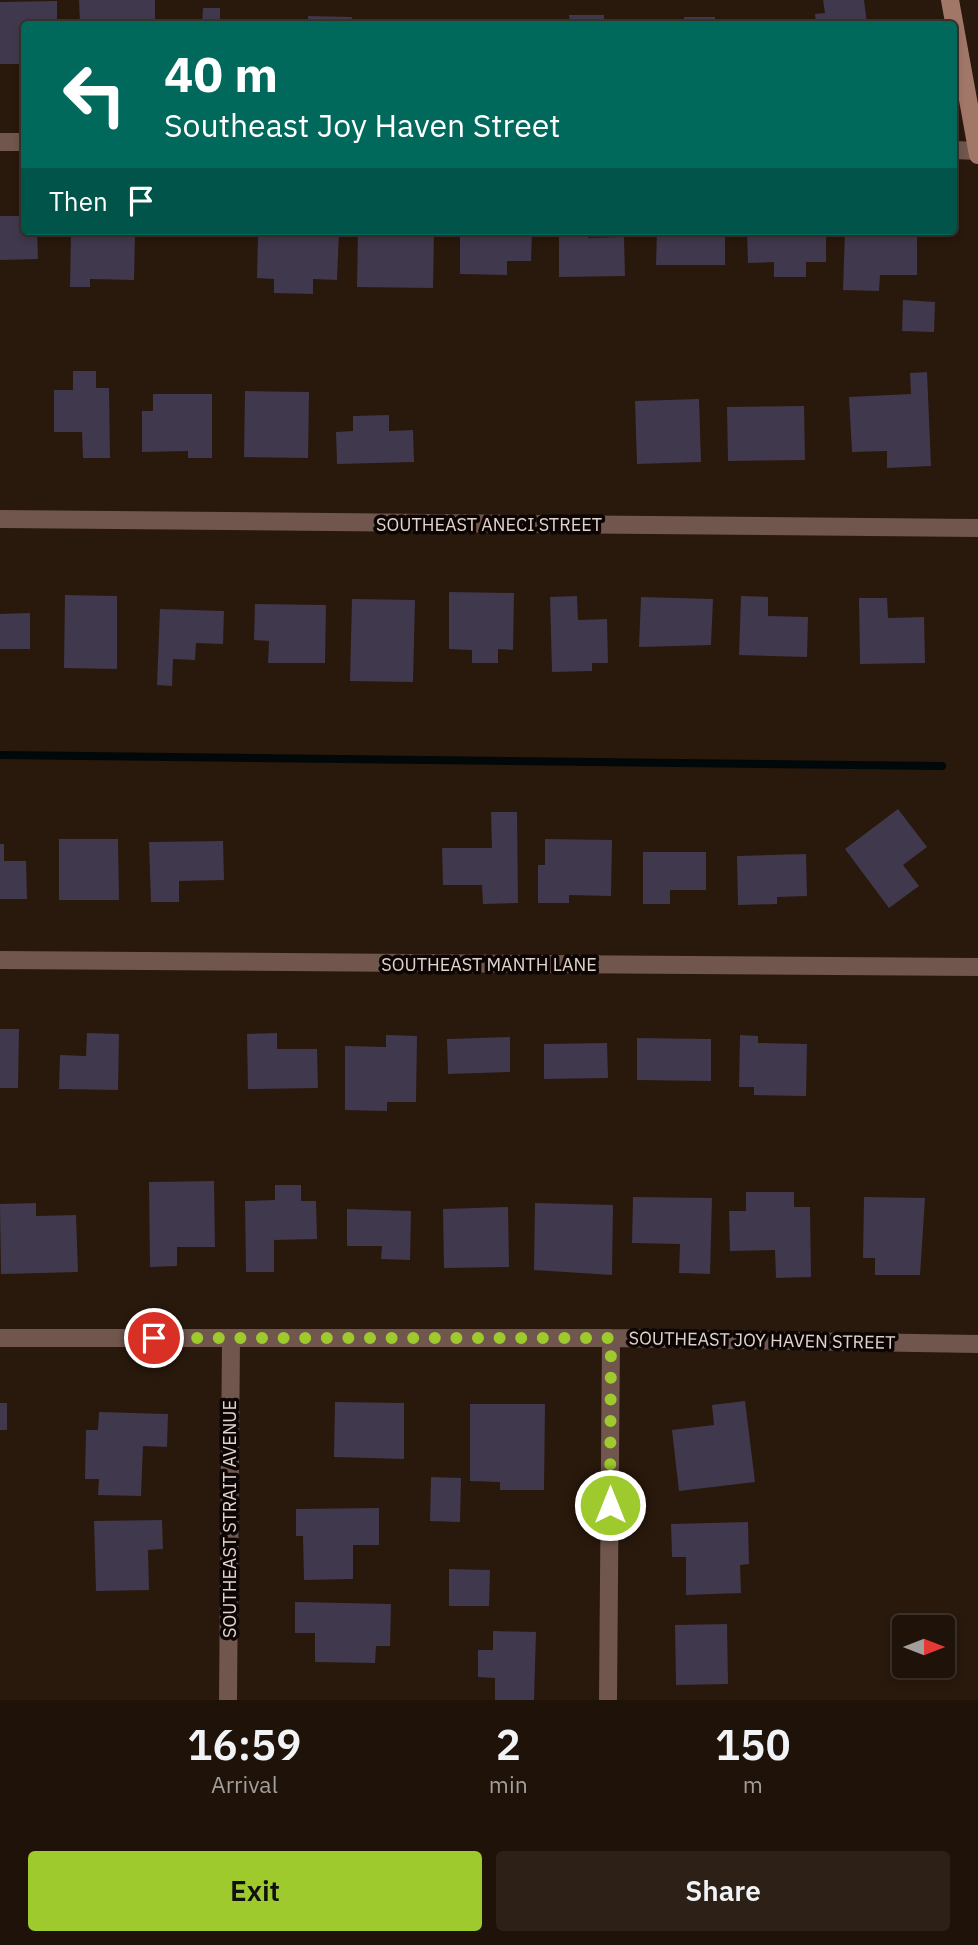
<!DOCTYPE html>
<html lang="en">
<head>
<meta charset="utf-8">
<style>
	:root { --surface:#1f1209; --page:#2c2017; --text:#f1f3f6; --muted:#a19e9c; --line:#3c322a; --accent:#9eca2e }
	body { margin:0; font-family:"IBM Plex Sans",sans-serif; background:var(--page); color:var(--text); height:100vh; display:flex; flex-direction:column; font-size:26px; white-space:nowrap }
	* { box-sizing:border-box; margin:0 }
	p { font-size:23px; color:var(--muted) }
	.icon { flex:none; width:38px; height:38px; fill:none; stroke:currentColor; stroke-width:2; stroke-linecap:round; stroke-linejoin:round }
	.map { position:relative; height:1700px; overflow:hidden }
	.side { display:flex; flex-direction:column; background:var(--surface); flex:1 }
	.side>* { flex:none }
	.guide { position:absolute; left:21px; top:21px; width:936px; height:214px; border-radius:7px; box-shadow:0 4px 10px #0003,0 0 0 2px var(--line); background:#00695c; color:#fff; overflow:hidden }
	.needle { width:46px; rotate:90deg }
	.fabs { position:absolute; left:892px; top:1615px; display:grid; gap:14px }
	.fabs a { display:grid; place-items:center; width:63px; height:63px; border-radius:7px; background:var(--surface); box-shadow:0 4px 10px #0003,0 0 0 2px var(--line); font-size:35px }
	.pin { position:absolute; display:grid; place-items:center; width:60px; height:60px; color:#fff; margin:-30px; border:4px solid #fff; border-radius:50%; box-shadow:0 2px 7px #0007 }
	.me { position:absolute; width:77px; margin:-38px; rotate:0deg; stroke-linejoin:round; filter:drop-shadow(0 0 5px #0008) }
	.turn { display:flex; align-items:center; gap:24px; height:147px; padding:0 28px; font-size:32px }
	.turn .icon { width:91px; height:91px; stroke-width:2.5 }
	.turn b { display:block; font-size:49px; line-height:60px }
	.then { display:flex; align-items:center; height:66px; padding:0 28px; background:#0003; gap:14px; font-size:26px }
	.eta { display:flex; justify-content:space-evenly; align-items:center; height:119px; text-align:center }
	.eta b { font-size:42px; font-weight:600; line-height:49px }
	.button { display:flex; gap:14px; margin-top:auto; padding:14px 28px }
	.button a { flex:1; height:80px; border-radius:7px; background:var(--accent); color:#111; font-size:28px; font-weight:600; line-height:80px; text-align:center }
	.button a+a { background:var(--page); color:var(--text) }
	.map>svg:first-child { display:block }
</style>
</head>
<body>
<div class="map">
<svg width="978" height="1700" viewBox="0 0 978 1700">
	<rect width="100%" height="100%" fill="#29180c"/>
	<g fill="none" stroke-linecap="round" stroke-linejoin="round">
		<path stroke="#010809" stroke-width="8" d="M0,755L942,766"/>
	</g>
	<path fill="#40384c" d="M79,0H155V24H80Z
		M823,0H864L867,24H816L815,14L825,13Z
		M57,1V24H24V64H0V2Z
		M203,8H220V24H202Z
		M569,15H604V24H570Z
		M308,16L352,17L351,24H308Z
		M684,17H715V24H684Z
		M0,216H24V231H37L38,259L0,260Z
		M71,231H135L134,280L90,279V287H70Z
		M298,231H339L337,280L313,279V294L274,293V279L257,278L258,236L298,237Z
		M358,231H434L433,288L357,287Z
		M460,231H532L531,261H507V275L460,274Z
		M559,231H588V238L624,237L625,276L559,277Z
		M657,231H725V265H656Z
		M747,231H826V262H806V277H774V262L748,263Z
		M845,231H917V275H880L879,291L843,290Z
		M903,300L935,302L934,332L902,331Z
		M73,371H96V388H109L110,458H83L82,432H54V390H73Z
		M927,372L931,466L887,468V451L852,452L849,397L911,394L910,373Z
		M245,391L309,392L308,458L244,457Z
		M153,394H212V458H188V451L142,452V411H153Z
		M699,399L701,462L637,464L635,401Z
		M804,406L805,460L728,461L727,407Z
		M389,415V431L413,430L414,462L337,464L336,432L353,431V416Z
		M449,592L514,593L513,650L498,649V663H472V650L449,649Z
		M65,595L117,596V669L64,668Z
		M577,596L578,620L607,619L608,663H592V671L552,672L550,597Z
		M741,596L768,597V616L808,617L807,657L739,655Z
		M641,597L713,599L711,645L639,647Z
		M859,598H887L888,618L924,617L925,663L860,664Z
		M352,599L415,600L413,682L350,681Z
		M255,604L326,605L325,663H268L269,641L254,640Z
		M160,609L224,611L223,644L196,643L195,660L173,659L172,686L157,685Z
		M30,613V649H0V614Z
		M898,809L927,847L903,865L919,886L889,908L845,849Z
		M491,812H517L518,903L483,904L482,885H443L442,848H492Z
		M59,839H118L119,900H59Z
		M545,839L612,840L611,896L569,895V903H538V865H545Z
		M223,841L224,880L179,881V902H151L149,842Z
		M0,844H4V861H26L27,899H0Z
		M643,852H706V890H670V904H643Z
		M806,854L807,896L777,897V904L738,905L737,856Z
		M0,1029H19L18,1088H0Z
		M87,1033L119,1034L118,1090L59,1089L60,1055L86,1056Z
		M277,1033V1049H317L318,1088L248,1089L247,1034Z
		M386,1035L417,1036L416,1102H387V1111L345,1110V1046L386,1047Z
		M740,1035L758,1036V1043L807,1044L806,1096L754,1095V1087H739Z
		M510,1037V1072L448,1074L447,1039Z
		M637,1038L711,1039V1081L637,1080Z
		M607,1043L608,1078L544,1079V1044Z
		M214,1181L215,1247H177V1266L150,1267L149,1182Z
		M275,1185H301V1201H316L317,1239L274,1240V1272H246L245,1201L275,1200Z
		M746,1192H794V1207H810L811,1277L776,1278L775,1250L730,1251L729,1211H746Z
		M633,1197L712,1198L710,1274L679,1273L680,1244L632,1243Z
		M864,1197L925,1198L920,1275H875V1258H863Z
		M36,1203V1216L76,1215L78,1272L1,1274L0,1204Z
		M535,1203L613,1205L612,1275L534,1270Z
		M508,1207L509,1267L444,1268L443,1209Z
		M347,1209L411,1211L410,1260L381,1259L382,1246H347Z
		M745,1401L755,1482L679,1491L672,1430L714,1425L712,1405Z
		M335,1402L404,1403V1459L334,1457Z
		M0,1403H7V1430H0Z
		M470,1404H545L544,1490H500V1482L470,1481Z
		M99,1412L168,1414L167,1447L143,1446L141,1496L98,1495L99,1479H85L86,1430H98Z
		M431,1477L461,1478L460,1522L430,1521Z
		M379,1508V1545H353V1579L304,1580L303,1536H296V1509Z
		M162,1520L163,1549L148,1550L149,1590L96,1591L94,1521Z
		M748,1522L749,1564L740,1565L741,1593L686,1595V1557H672L671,1524Z
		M449,1569L490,1570L489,1606H449Z
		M295,1602L391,1604L390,1646H376L375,1663L315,1662V1633H295Z
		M727,1624L728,1684L676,1685L675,1625Z
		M493,1631L536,1632L534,1700H495V1678L478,1677V1650H493Z"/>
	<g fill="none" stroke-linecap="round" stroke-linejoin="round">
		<path stroke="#70564d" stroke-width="18" d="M0,142H24
			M954,150L977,151
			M0,519L978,528
			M0,960L978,967
			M0,1338H611L978,1344
			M228,1700L231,1338
			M608,1700L611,1338"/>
		<path stroke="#a17768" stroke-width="18" d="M950,0L978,155"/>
	</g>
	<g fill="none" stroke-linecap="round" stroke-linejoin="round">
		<path stroke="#9eca2e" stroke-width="12" stroke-dasharray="0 21.6" d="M154,1338H611L610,1505"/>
	</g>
	<g text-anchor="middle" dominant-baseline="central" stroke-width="7" stroke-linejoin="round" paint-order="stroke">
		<g font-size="18" fill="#e0d4cc" stroke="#0c0503">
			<text x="489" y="524">SOUTHEAST ANECI STREET</text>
			<text x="489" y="964">SOUTHEAST MANTH LANE</text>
			<text transform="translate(762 1340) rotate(1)">SOUTHEAST JOY HAVEN STREET</text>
			<text transform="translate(229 1519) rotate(-90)">SOUTHEAST STRAIT AVENUE</text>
		</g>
	</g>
</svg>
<div class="fabs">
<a><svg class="needle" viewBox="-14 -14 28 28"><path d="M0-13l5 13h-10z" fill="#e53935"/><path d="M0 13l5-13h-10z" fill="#a19e9c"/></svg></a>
</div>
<div class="pin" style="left:154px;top:1338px;background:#d93025"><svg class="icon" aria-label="arrive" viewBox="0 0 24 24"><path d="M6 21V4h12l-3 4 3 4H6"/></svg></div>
<svg class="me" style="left:610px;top:1505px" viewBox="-20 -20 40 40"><circle r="17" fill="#9eca2e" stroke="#fff" stroke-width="3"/><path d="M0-11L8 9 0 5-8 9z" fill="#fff"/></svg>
<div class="guide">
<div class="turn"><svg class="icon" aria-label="left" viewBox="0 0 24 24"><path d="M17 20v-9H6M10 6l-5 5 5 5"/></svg><div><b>40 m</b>Southeast Joy Haven Street</div></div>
<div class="then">Then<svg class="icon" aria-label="arrive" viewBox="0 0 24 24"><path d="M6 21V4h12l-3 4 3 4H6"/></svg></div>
</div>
</div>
<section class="side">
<div class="eta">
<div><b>16:59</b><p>Arrival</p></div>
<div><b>2</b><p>min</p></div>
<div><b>150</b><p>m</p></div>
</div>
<div class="button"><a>Exit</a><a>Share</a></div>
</section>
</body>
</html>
